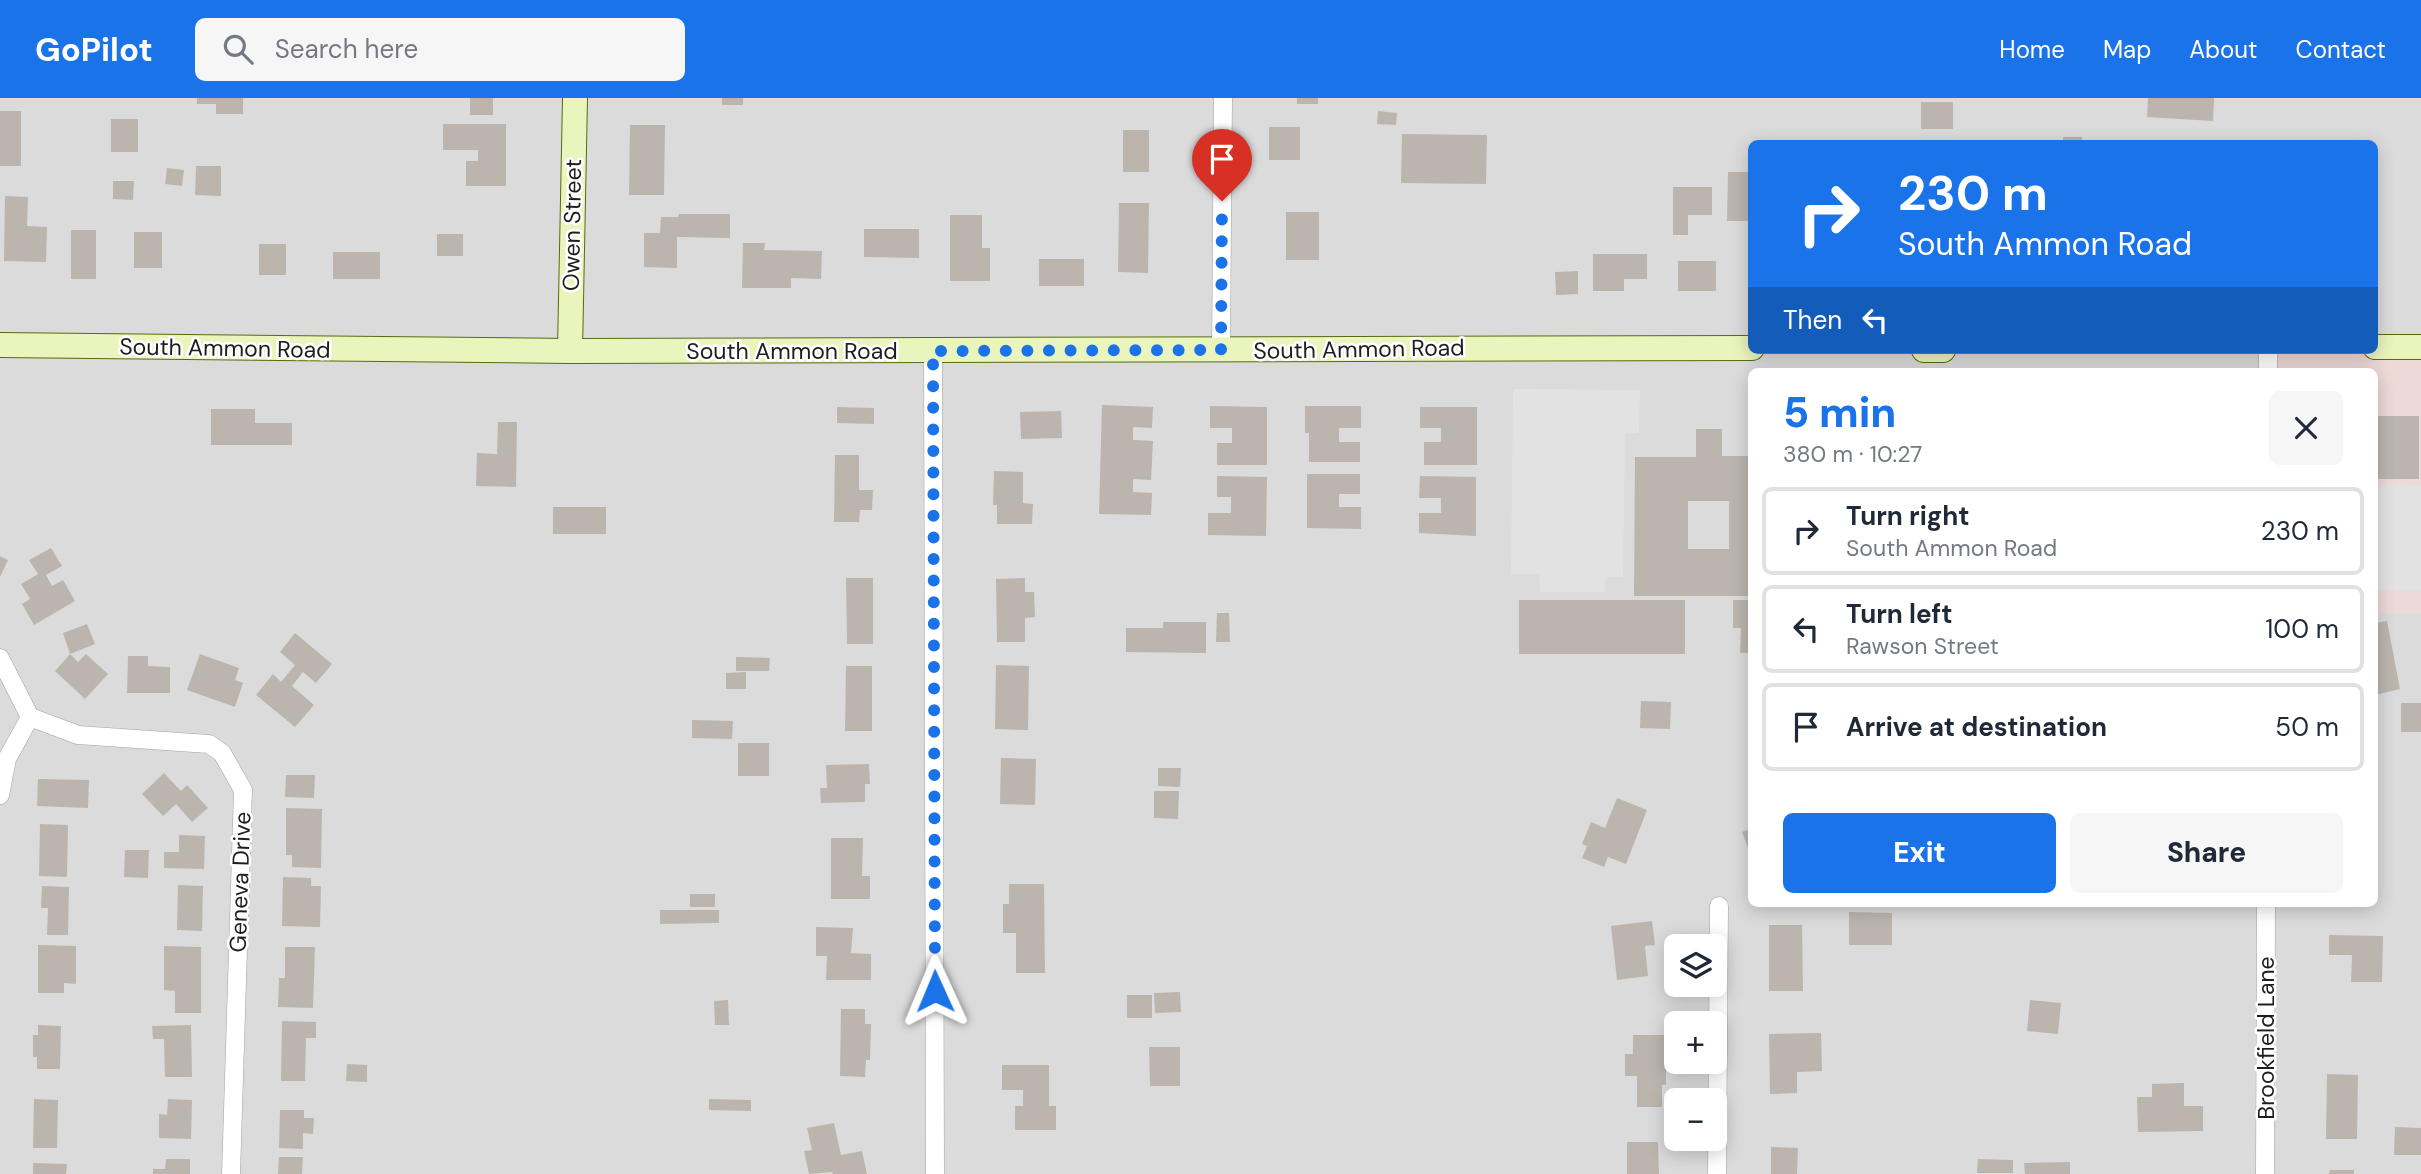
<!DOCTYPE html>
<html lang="en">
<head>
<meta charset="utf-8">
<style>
	:root { --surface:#fff; --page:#f6f6f7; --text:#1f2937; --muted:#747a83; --line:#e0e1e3; --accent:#1a73e8 }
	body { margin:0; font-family:"DM Sans",sans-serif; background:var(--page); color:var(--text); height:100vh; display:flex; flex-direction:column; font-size:26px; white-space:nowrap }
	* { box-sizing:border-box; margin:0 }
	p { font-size:23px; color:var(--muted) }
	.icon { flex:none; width:38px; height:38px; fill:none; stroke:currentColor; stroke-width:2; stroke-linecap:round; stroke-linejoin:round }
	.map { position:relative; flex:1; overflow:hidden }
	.drawer { position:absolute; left:1748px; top:270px; width:630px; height:539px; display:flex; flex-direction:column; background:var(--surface); border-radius:10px; box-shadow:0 4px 18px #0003 }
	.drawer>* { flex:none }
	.guide { position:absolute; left:1748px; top:42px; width:630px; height:214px; border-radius:10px; box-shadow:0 4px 18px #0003; background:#1a73e8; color:#fff; overflow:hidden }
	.tools { position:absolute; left:1664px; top:836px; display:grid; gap:14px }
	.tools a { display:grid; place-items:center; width:63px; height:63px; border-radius:10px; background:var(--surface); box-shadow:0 4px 18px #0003; font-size:35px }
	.pin { position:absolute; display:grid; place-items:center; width:60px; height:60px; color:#fff; margin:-72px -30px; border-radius:50% 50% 50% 0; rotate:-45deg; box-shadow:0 0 7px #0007 }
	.pin .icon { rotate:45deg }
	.me { position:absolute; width:77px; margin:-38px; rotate:359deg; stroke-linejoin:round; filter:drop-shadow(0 0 5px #0008) }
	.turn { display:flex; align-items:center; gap:24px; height:147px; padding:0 35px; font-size:32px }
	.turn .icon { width:91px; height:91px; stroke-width:2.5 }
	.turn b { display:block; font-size:49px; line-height:60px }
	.then { display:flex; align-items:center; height:66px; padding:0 35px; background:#0003; gap:14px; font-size:26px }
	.round { display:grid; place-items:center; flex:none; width:74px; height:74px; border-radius:10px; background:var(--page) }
	.head { display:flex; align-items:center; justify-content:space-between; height:119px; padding:0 35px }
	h1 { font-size:42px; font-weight:800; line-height:52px; color:var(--accent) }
	.button { display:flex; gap:14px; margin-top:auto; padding:14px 35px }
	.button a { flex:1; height:80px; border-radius:10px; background:var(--accent); color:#fff; font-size:28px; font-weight:800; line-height:80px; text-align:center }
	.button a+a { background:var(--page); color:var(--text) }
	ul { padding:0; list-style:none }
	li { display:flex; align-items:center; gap:21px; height:88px; margin:0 14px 10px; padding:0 21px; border:4px solid var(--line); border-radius:10px }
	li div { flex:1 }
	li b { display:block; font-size:26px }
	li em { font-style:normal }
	header { display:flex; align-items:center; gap:42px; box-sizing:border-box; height:98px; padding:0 35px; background:var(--accent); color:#fff }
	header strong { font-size:33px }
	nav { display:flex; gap:38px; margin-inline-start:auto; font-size:24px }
	.search { width:490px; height:63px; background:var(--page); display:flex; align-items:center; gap:18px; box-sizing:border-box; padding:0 24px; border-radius:10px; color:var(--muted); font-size:26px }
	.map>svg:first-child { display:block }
</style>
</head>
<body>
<header>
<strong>GoPilot</strong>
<div class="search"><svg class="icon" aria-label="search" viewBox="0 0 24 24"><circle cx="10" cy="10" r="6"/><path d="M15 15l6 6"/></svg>Search here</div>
<nav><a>Home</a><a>Map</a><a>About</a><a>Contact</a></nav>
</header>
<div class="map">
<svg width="2421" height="1076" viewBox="0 0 2421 1076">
	<rect width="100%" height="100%" fill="#eeece5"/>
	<path fill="#dcdbdb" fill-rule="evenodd" d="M0,0H2421V250H2375V46H1752V252H2268V273H1752V805H2375V515H2421V1076H0ZM1676,849H1715V887H1676ZM1676,926H1715V964H1676ZM1676,1003H1715V1041H1676Z"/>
	<path fill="#edd9d6" d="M2421,251V515H2375V273H2268V252Z"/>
	<path fill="#e2e2e2" d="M1513,291L1640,292L1639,335L1625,336L1623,479H1606L1605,494H1540L1539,476H1511Z
		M2375,386L2421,387V493L2375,492Z"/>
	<path fill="#bbb5ae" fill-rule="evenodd" d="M197,0H243V16H216V6H197Z
		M470,0H493V17H470Z
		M722,0H743V7H722Z
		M1297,0H1318V6H1297Z
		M2148,0H2214L2213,23L2147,19Z
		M1921,4H1953V31H1921Z
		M0,13H21V68H0Z
		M1378,13L1397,15L1396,27L1377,26Z
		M111,21H138V54H111Z
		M443,26H506V88H466V63H478V52H443Z
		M630,27H665L664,97H629Z
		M1269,29H1300V62H1269Z
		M1123,32H1149V74H1123Z
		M1402,36L1487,37L1486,86L1401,85Z
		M2063,39H2082V46H2063Z
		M196,68H221V98L195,97Z
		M167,70L184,72L182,88L165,86Z
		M1728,74H1752V123H1727Z
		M113,83H134L133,102L113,101Z
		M1673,89H1712V117H1688V137H1673Z
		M5,98L28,99L27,128L47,129L46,164L4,163Z
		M1119,105H1149L1148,175L1118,174Z
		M1286,114H1319V162H1286Z
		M679,116H730V140L677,139V170L644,169V135H660L661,119H678Z
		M950,117H982V150H990V183H950Z
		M864,131H919V160L864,159Z
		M71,132H96V181H71Z
		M134,134H162V170H134Z
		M437,136H463V158H437Z
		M743,145H765L764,152L822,153L821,181L791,180V190H742Z
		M259,146H286V177H259Z
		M333,154H380V181H333Z
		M1593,156H1647V181H1624V193H1593Z
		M1039,161H1084V188H1039Z
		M1678,163H1716V193H1678Z
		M1578,173V196L1556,197L1555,174Z
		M1102,307L1153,309L1152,330L1133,329V342L1153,343L1151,382L1133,381V394L1152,395L1151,417L1099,416Z
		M1210,308L1267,309V367H1217V345H1232V330H1210Z
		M1305,308H1361V330H1339V344H1360V364H1309V335H1305Z
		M837,309L874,310V326L837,325Z
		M1420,309H1477V367H1424V344H1441V330H1420Z
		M211,311H255V325H292V347H211Z
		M1061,313L1062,340L1021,341L1020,314Z
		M2375,318H2419V381H2375Z
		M498,324H517L516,389L476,388L477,355L497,356Z
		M1696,331H1722V358H1752V498H1634L1635,359H1696ZM1688,403H1729V451H1688Z
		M835,357H859V392H873L872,412H860L859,424H834Z
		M994,373L1023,374V405L1033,406L1032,426H997V407H993Z
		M1307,376H1360V396H1339V409H1361V431L1307,430Z
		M1217,378L1267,379L1266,438L1208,437V415H1231V399H1217Z
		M1420,378L1476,379V438L1419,435V415H1441V400H1419Z
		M553,409H606V436H553Z
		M51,450L62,468L46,477L52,488L63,482L75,503L34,527L22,506L30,501L21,486L38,476L29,462Z
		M0,458L8,462L0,479Z
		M846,480H873V546H847Z
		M1025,480V494H1034L1035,519L1025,520V544H997L996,481Z
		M1519,502H1685V556H1519Z
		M1733,502H1752V555H1740L1741,530H1733Z
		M1217,515H1229L1230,544H1216Z
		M2387,523L2400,591L2375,597V525Z
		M1163,524H1206V555L1126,554V530H1163Z
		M87,526L95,546L70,556L63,535Z
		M295,535L332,566L316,585L303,574L292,588L314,607L295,629L256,597L273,576L281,584L295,567L280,554Z
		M70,556L78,564L86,556L108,576L85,601L55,573Z
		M200,556L239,570L235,582L243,585L235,609L187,592Z
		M128,558H148V568L170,569V595H127Z
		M736,559L770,560L769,573H736Z
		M996,567L1029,568L1028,632L995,631Z
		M846,568H872V633H845Z
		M746,574V591H726V575Z
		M1641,603L1671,604L1670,631L1640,630Z
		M2401,605H2421V634H2401Z
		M692,622L733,623L732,641L692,640Z
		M738,645H769V678H738Z
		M1001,660L1036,661L1035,707L1000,706Z
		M869,666L870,686H865V704L821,705L820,690H827L826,667Z
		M1158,670H1181L1180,689L1158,688Z
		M164,675L181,693L187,687L208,710L192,724L176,706L163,718L142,696Z
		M286,677H315L314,700L285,699Z
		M38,681L89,682L88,710L37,708Z
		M1154,693H1179L1178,721L1154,720Z
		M1617,700L1647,712L1626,766L1608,759L1604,769L1582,760L1587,748L1582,746L1591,724L1605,730Z
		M286,710L322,711L321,770L292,769V757H286Z
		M40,726L68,727L67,779L39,778Z
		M1752,730V760L1742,734Z
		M179,737L205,738L204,771L164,770V754H179Z
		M831,740H863L862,778H870V801H831Z
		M125,752H149L148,780L124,779Z
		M283,779L311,780V788H321L320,829L282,828Z
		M1009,786H1044L1045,875H1016V835H1003V806H1009Z
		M178,787L203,788L202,833L177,832Z
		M42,788L69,789L68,837H47L48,810H41Z
		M690,796H715V809H690Z
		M660,812H719V825L660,826Z
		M1849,814L1892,815V847H1849Z
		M1652,823L1655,847L1645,848L1648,878L1617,882L1611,828Z
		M1769,827H1802L1803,893H1769Z
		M816,829L853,830L851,855L871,856V882H826L827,858H816Z
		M2329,837L2383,838L2382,884H2351L2352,857H2329Z
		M38,847L76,848V886L64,885V895H38Z
		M164,848L201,849V915H175V893L164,892Z
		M285,849H315L313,910L278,909L279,880H285Z
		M1180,894L1181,914L1155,915L1154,895Z
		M1127,897H1152V920H1127Z
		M728,902L729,927H715L714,903Z
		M2030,902L2061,905L2058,936L2027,933Z
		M841,911H865V926H871L870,962H866L865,979L840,978Z
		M282,923L316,924V940H306L305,983H281Z
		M38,927L61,928L60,971H37V959H33V937H38Z
		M191,927L192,979H165L164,941H153L152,928Z
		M1821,935L1822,973L1797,974V995L1770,996L1769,936Z
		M1633,937H1666V987H1662V1009H1637V978H1625V956H1633Z
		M1149,949H1180V988H1150Z
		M347,966L367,967V984L346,983Z
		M1002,967H1049V1008H1056V1032H1015V1008H1023V992H1002Z
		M2327,976L2358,977L2357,1041H2326Z
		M2184,985V1008H2203V1033L2138,1034L2137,999H2152V986Z
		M34,1001L58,1002L57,1050H33Z
		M168,1001L192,1002L191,1041L159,1040V1016L167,1017Z
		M709,1001L751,1002V1013L709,1012Z
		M280,1012H304V1020H314L313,1036L303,1035V1051L279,1050Z
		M834,1025L841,1057L862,1053L867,1076H833L832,1074L809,1076L804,1053L812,1052L807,1030Z
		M2395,1029L2421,1030V1057H2394Z
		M1627,1044H1658L1659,1076H1627Z
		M1771,1049L1798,1050L1797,1076H1771Z
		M279,1059H303L302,1076H278Z
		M166,1061H190V1076H153V1071H165Z
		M1978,1061L2013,1062V1075H1977Z
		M2070,1064V1076H2025L2024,1065Z
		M33,1065L67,1066L66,1076H33Z
		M2330,1072H2354V1076H2329Z"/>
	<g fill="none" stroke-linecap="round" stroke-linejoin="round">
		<g stroke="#a2a2a2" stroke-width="19">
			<path id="street" d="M1221,252L1223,0
				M933,253L935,1076
				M2268,273V252
				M0,560L30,619L7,661L0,697
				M30,619L78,637L209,646L222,655L243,692L231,1076
				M1717,1076L1719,808
				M2265,1076L2266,805"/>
		</g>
		<g stroke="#566b0f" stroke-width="26">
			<path id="secondary" d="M0,247L570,253L1752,250
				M2375,249H2421
				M1924,252H1943
				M570,253L575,0"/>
		</g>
		<use href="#street" stroke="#fff" stroke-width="18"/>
		<use href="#secondary" stroke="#eaf4bd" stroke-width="24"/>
	</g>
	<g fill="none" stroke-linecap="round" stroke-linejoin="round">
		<path stroke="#1a73e8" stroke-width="12" stroke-dasharray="0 21.6" d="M935,893L933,253L1221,252L1222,103"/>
	</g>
	<g text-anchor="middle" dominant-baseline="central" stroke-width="5" stroke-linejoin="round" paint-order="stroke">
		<g font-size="23" fill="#1e1e1e" stroke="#fff">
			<text transform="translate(572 127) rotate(-89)">Owen Street</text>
			<text transform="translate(225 250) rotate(1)">South Ammon Road</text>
			<text transform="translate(1359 251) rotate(-1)">South Ammon Road</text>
			<text x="792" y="253">South Ammon Road</text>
			<text transform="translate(240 784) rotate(-88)">Geneva Drive</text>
			<text transform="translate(2266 940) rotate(-90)">Brookfield Lane</text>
		</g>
	</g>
</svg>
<div class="tools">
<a><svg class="icon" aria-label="layers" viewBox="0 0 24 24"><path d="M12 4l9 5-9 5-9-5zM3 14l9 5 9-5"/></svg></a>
<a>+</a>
<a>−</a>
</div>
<div class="pin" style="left:1222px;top:103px;background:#d93025"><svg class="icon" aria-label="arrive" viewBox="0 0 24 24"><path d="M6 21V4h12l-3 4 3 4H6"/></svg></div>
<svg class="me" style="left:935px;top:893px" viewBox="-20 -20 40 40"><path d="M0-17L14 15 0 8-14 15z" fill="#1a73e8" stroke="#fff" stroke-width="4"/></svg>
<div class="guide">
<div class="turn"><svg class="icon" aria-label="right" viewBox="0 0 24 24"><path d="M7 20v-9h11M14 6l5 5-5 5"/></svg><div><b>230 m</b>South Ammon Road</div></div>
<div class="then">Then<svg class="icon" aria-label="left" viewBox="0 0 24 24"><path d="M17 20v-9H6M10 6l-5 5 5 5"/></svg></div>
</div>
<section class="drawer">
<div class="head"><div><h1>5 min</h1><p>380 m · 10:27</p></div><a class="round"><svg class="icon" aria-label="close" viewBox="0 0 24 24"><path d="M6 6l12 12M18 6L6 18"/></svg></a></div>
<ul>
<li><svg class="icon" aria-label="right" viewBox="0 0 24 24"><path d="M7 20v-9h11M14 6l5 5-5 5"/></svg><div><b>Turn right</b><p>South Ammon Road</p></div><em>230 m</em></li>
<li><svg class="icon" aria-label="left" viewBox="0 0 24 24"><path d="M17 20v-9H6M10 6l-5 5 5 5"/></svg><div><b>Turn left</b><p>Rawson Street</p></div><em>100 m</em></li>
<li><svg class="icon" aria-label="arrive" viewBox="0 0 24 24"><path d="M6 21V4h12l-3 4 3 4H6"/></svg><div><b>Arrive at destination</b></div><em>50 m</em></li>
</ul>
<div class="button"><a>Exit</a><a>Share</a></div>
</section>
</div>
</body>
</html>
